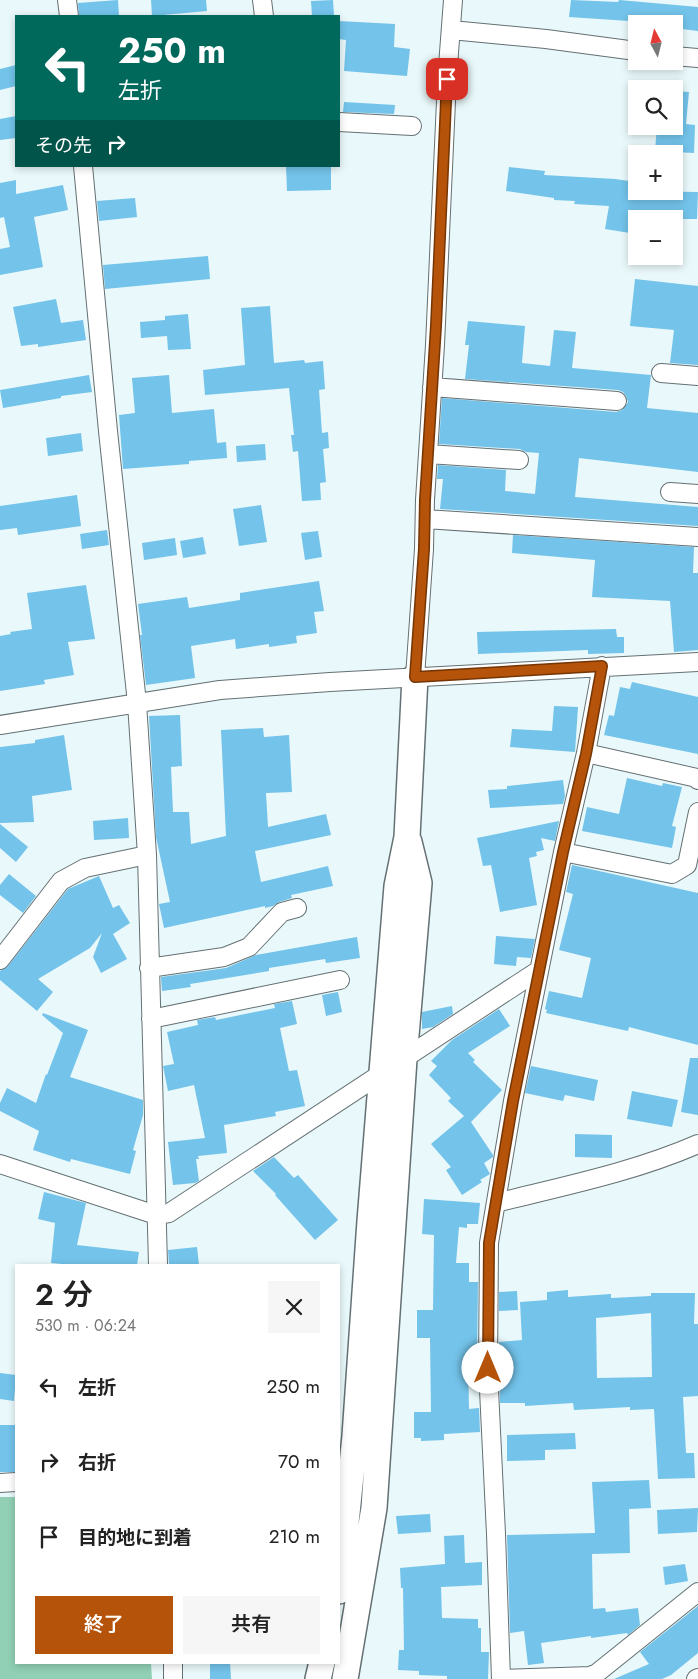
<!DOCTYPE html>
<html lang="ja">
<head>
<meta charset="utf-8">
<style>
	:root { --surface:#fff; --page:#f6f6f6; --text:#222; --muted:#767676; --accent:#b45309 }
	body { margin:0; font-family:Jost,"Noto Sans JP",sans-serif; background:var(--page); color:var(--text); height:100vh; display:flex; flex-direction:column; font-size:19px; white-space:nowrap }
	* { box-sizing:border-box; margin:0 }
	p { font-size:16px; color:var(--muted) }
	.icon { flex:none; width:28px; height:28px; fill:none; stroke:currentColor; stroke-width:2; stroke-linecap:round; stroke-linejoin:round }
	.map { position:relative; flex:1; overflow:hidden }
	.panel { position:absolute; left:15px; top:1264px; width:325px; height:400px; display:flex; flex-direction:column; background:var(--surface); border-radius:0px; box-shadow:0 2px 8px #0003 }
	.panel>* { flex:none }
	.banner { position:absolute; left:15px; top:15px; width:325px; height:152px; border-radius:0px; box-shadow:0 2px 8px #0003; background:#00695c; color:#fff; overflow:hidden }
	.needle { width:32px; rotate:353deg }
	.fabs { position:absolute; left:628px; top:15px; display:grid; gap:10px }
	.fabs a { display:grid; place-items:center; width:55px; height:55px; border-radius:0px; background:var(--surface); box-shadow:0 2px 8px #0003; font-size:25px }
	.pin { position:absolute; display:grid; place-items:center; width:42px; height:42px; color:#fff; margin:-21px; border-radius:10px; box-shadow:0 2px 8px #0006 }
	.me { position:absolute; width:55px; margin:-28px; rotate:0deg; stroke-linejoin:round; filter:drop-shadow(0 0 4px #0008) }
	.turn { display:flex; align-items:center; gap:18px; height:105px; padding:0 20px; font-size:22px }
	.turn .icon { width:65px; height:65px; stroke-width:2.5 }
	.turn b { display:block; font-size:35px; line-height:42px }
	.then { display:flex; align-items:center; height:48px; padding:0 20px; background:#0003; gap:10px; font-size:19px }
	.round { display:grid; place-items:center; flex:none; width:52px; height:52px; border-radius:0px; background:var(--page) }
	.head { display:flex; align-items:center; justify-content:space-between; height:85px; padding:0 20px }
	h1 { font-size:30px; font-weight:600; line-height:38px }
	.button { display:flex; gap:10px; margin-top:auto; padding:10px 20px }
	.button a { flex:1; height:58px; border-radius:0px; background:var(--accent); color:#fff; font-size:20px; font-weight:600; line-height:58px; text-align:center }
	.button a+a { background:var(--page); color:var(--text) }
	ul { padding:0; list-style:none }
	li { display:flex; align-items:center; gap:15px; height:75px; padding:0 20px }
	li div { flex:1 }
	li b { display:block; font-size:19px }
	li em { font-style:normal }
	.map>svg:first-child { display:block }
</style>
</head>
<body>
<div class="map">
<svg width="698" height="1679" viewBox="0 0 698 1679">
	<rect width="100%" height="100%" fill="#e9f8fa"/>
	<path fill="#91d0b4" d="M0,1497H16V1662L151,1663L152,1679H0Z"/>
	<path fill="#73c3ea" fill-rule="evenodd" d="M118,0L119,16H79L78,3Z
		M151,0H206L207,11L152,16Z
		M333,0L334,16H312L311,1Z
		M571,0L618,2L619,0L698,7V31L674,28V24L569,17Z
		M339,21L395,24L394,47L410,49L407,76L344,71L346,40L339,39Z
		M16,65V86L0,90V69Z
		M674,91L689,92L686,124L695,125L694,153L655,151L657,126H674Z
		M344,102L395,105L394,114L343,112Z
		M16,116V138L0,140V119Z
		M286,166H331V190L287,191Z
		M509,167L545,171L544,175L615,179L636,182V191L698,192L697,219H678V215L651,214L650,219H636V234L605,229L609,206L574,204L575,201L554,200V198L506,191Z
		M16,180V194L63,185L68,210L34,217L43,267L0,275V249L10,247L4,217L0,218V183Z
		M135,198L137,217L99,221L97,201Z
		M208,256L210,279L105,289L103,265Z
		M635,279L698,286V365L670,363L674,330L630,326Z
		M56,299L61,323L83,320L86,340L38,347V344L21,346L13,307Z
		M270,306L274,363L304,360L305,363L323,361L325,389L319,390L322,433L328,432L329,448L323,449L326,482L320,483L321,500L302,501L298,451L293,452L291,435H294L289,388L205,395L203,370L245,365L241,308Z
		M188,314L191,349L168,350L167,336L141,338L140,322L165,320V316Z
		M468,321L525,326L522,363L550,366L554,330L576,332L572,368L651,375L647,408L698,413V472L579,458L575,497L698,507V526L440,509L443,479H437L438,465L506,470L505,491L535,494L539,453L526,452L520,449L439,444L442,398L616,412L622,410L628,402L626,396L623,392L618,390L465,379L469,345H465Z
		M89,375L92,392L61,396V398L3,408L0,390Z
		M169,375L172,413L214,409L217,443L226,442L227,458L189,461V464L123,469L119,415L135,413L132,378Z
		M81,433L83,451L48,456L46,438Z
		M265,444L266,460L237,462L236,446Z
		M77,495L81,526L18,535L17,528L0,530V506Z
		M261,505L267,542L239,546L233,509Z
		M107,530L109,545L82,549L80,534Z
		M318,531L322,557L305,560L301,533Z
		M513,535L694,547L693,573H698V650L674,652L670,601L592,597L595,560L512,553Z
		M203,537L206,554L183,558L180,541Z
		M175,538L177,555L144,560L142,543Z
		M319,581L324,611L314,612L317,633L296,636L297,643L269,647V644L236,649L235,639L191,646L195,678L146,685L140,635H142L138,604L187,597L189,608L240,600V593Z
		M86,585L95,639L68,642L74,675L44,680L45,684L0,691V636L11,634L10,632L32,629L27,593Z
		M616,629L617,637H624V653L588,654V650L478,654L477,632Z
		M632,682L698,697V754L604,735L609,715L614,716L620,687L630,689Z
		M554,706L578,707L575,752L510,747L512,729L552,731Z
		M180,715L182,766L171,767L173,812H189L191,844L226,836L221,730L263,728L264,737L289,735L292,792L266,793L268,827L326,814L331,835L255,851L261,882L328,866L333,886L291,895L292,898L279,902L273,906L265,908V906L164,928L159,904L170,902L156,837L149,716Z
		M64,735L72,790L32,796L34,822L0,823V747L35,743V740Z
		M627,778L662,786L663,783L682,787L672,826L676,827L672,848L582,831L587,807L619,814Z
		M563,780L565,796L563,804L490,808L488,790L507,789V786Z
		M128,818L129,838L94,840L93,821Z
		M559,821L555,841L541,838L544,850L536,852L537,856L529,858L537,905L500,912L491,865L483,866L477,838Z
		M0,824L28,847L16,862L0,848Z
		M572,865L698,893V1045L629,1027L628,1031L546,1013L547,1010L545,1009L549,991L582,998L591,958L559,950L573,894L566,892Z
		M9,874L36,896L23,913L0,895V885Z
		M99,876L113,908L119,905L130,923L113,934L127,959L101,973L93,957L102,933L90,948L38,979L53,992L37,1011L0,980V971L8,966L68,889Z
		M496,936L535,939L531,958L517,957L516,966L494,964Z
		M357,937L360,958L326,963L325,959L269,968V971L190,984L191,987L162,991L161,977L226,968L256,955Z
		M338,992L342,1012L326,1016L322,995Z
		M292,1001L297,1024L280,1028L289,1071L297,1070L305,1106L275,1112L276,1116L224,1125L227,1153L198,1156L199,1159H196L199,1181L195,1183L173,1185L168,1142L205,1138L194,1085L168,1091L163,1066L174,1064L167,1032L198,1025L197,1020L215,1017L216,1020L275,1008L274,1004Z
		M452,1006L453,1014L433,1027L422,1029V1012Z
		M499,1009L510,1026L468,1053L475,1060L473,1062L502,1090L471,1122L493,1155V1157L484,1163L490,1174L480,1180L482,1182L462,1195L446,1170L451,1167L431,1144L464,1116L448,1101L451,1098L429,1075L437,1066L431,1061L452,1040Z
		M43,1013L88,1030L70,1077L143,1100V1115L133,1150L136,1151L130,1174L71,1159L70,1162L33,1150L39,1131L0,1111V1103L7,1088L36,1103L46,1074L47,1075L63,1033L42,1015Z
		M690,1058H698V1115L681,1112Z
		M531,1066L598,1080L594,1101L565,1095L563,1101L525,1093Z
		M632,1091L678,1100L672,1127L627,1119Z
		M575,1134L612,1135V1158L575,1157Z
		M274,1157L294,1178L298,1175L338,1220L315,1240L275,1195L276,1194L253,1171Z
		M44,1192L86,1203L77,1245L139,1252L137,1265H72L51,1263L55,1223L38,1219Z
		M424,1199L480,1203L478,1224H467V1228L459,1227L456,1263H469V1282H478L477,1363H468L469,1409L479,1408L480,1432L444,1434V1440L421,1441V1438H414V1412H431L430,1338H417V1310H433L434,1235L422,1234Z
		M197,1247L199,1265H169L168,1250Z
		M568,1290V1297L611,1294V1298L651,1296V1293H695L694,1324H698V1396L683,1397L686,1453H694L695,1478L658,1479L654,1409L630,1410V1407L574,1410L573,1403L525,1406V1403H500L499,1342L522,1340L520,1302L547,1300V1292ZM651,1313L652,1377L597,1378L596,1318Z
		M517,1291L518,1310L499,1311V1292Z
		M0,1373L16,1375L14,1401L0,1399Z
		M0,1425H16V1472H0Z
		M575,1433L576,1449L545,1450V1460L507,1461V1435Z
		M649,1480L651,1508L629,1509L630,1553L592,1554L593,1609L605,1608L606,1612L638,1608L640,1625L628,1635L627,1633L591,1638V1636L541,1643L544,1663L528,1665L524,1631L510,1633L507,1535L595,1533L592,1482Z
		M698,1508L697,1532L658,1534L657,1510Z
		M430,1514L431,1532L398,1534L396,1516Z
		M464,1535L465,1563L482,1562V1585L441,1587L442,1618L478,1619V1628H481V1652H489L488,1679H447V1676L419,1675V1671L398,1670L399,1650H404L403,1588H401L400,1568L445,1564L444,1536Z
		M685,1564L688,1581L665,1585L663,1567Z
		M698,1606V1653L671,1675L662,1679H614L649,1664L640,1652Z
		M210,1662H230L231,1679H210Z"/>
	<g fill="none" stroke-linecap="round" stroke-linejoin="round">
		<g stroke="#647073" stroke-width="20">
			<path id="street" d="M67,0L69,16
				M262,0L264,16
				M451,30L546,39L636,51
				M674,56L698,58
				M339,122L412,126
				M83,166L108,431L137,703L147,855L158,1265
				M661,373L698,376
				M432,387L617,401
				M428,454L519,460
				M670,492L698,494
				M425,519L698,537
				M415,677L424,549L425,500L435,345L447,79L453,0
				M0,725L220,690L330,682L698,662
				M586,753L697,778L698,780
				M563,852L672,874L687,865L698,812
				M0,960L61,881L85,868L147,855
				M149,968L224,957L249,947L282,912L297,908
				M151,1019L340,980
				M0,1164L156,1215L169,1213L539,970
				M496,1203C564,1186 634,1172 698,1144
				M0,1483L16,1482
				M173,1662V1679
				M501,1679L496,1534L488,1369L489,1243L513,1101L563,852L586,753L602,666
				M501,1679L590,1676L597,1673L698,1592
				M696,1679L698,1678"/>
		</g>
		<g stroke="#647073" stroke-width="28">
			<path id="secondary" d="M339,1591L355,1436L370,1221L397,886L407,837L415,677
				M318,1679L322,1662
				M345,1679L374,1508L404,1059L419,883L409,842"/>
		</g>
		<use href="#street" stroke="#fff" stroke-width="18"/>
		<use href="#secondary" stroke="#fff" stroke-width="25"/>
	</g>
	<g fill="none" stroke-linecap="round" stroke-linejoin="round">
		<g stroke="#753606" stroke-width="12">
			<path id="route" d="M447,79L436,326L425,500L424,549L415,677L602,666L586,754L563,852L513,1101L489,1243L488,1368"/>
		</g>
		<use href="#route" stroke="#b45309" stroke-width="9"/>
	</g>
</svg>
<div class="fabs">
<a><svg class="needle" viewBox="-14 -14 28 28"><path d="M0-13l5 13h-10z" fill="#e53935"/><path d="M0 13l5-13h-10z" fill="#767676"/></svg></a>
<a><svg class="icon" aria-label="search" viewBox="0 0 24 24"><circle cx="10" cy="10" r="6"/><path d="M15 15l6 6"/></svg></a>
<a>+</a>
<a>−</a>
</div>
<div class="pin" style="left:447px;top:79px;background:#d93025"><svg class="icon" aria-label="arrive" viewBox="0 0 24 24"><path d="M6 21V4h12l-3 4 3 4H6"/></svg></div>
<svg class="me" style="left:488px;top:1368px" viewBox="-20 -20 40 40"><circle r="19" fill="#fff"/><path d="M0-13L10 11 0 6-10 11z" fill="#b45309"/></svg>
<div class="banner">
<div class="turn"><svg class="icon" aria-label="left" viewBox="0 0 24 24"><path d="M17 20v-9H6M10 6l-5 5 5 5"/></svg><div><b>250 m</b>左折</div></div>
<div class="then">その先<svg class="icon" aria-label="right" viewBox="0 0 24 24"><path d="M7 20v-9h11M14 6l5 5-5 5"/></svg></div>
</div>
<section class="panel">
<div class="head"><div><h1>2 分</h1><p>530 m · 06:24</p></div><a class="round"><svg class="icon" aria-label="close" viewBox="0 0 24 24"><path d="M6 6l12 12M18 6L6 18"/></svg></a></div>
<ul>
<li><svg class="icon" aria-label="left" viewBox="0 0 24 24"><path d="M17 20v-9H6M10 6l-5 5 5 5"/></svg><div><b>左折</b></div><em>250 m</em></li>
<li><svg class="icon" aria-label="right" viewBox="0 0 24 24"><path d="M7 20v-9h11M14 6l5 5-5 5"/></svg><div><b>右折</b></div><em>70 m</em></li>
<li><svg class="icon" aria-label="arrive" viewBox="0 0 24 24"><path d="M6 21V4h12l-3 4 3 4H6"/></svg><div><b>目的地に到着</b></div><em>210 m</em></li>
</ul>
<div class="button"><a>終了</a><a>共有</a></div>
</section>
</div>
</body>
</html>
